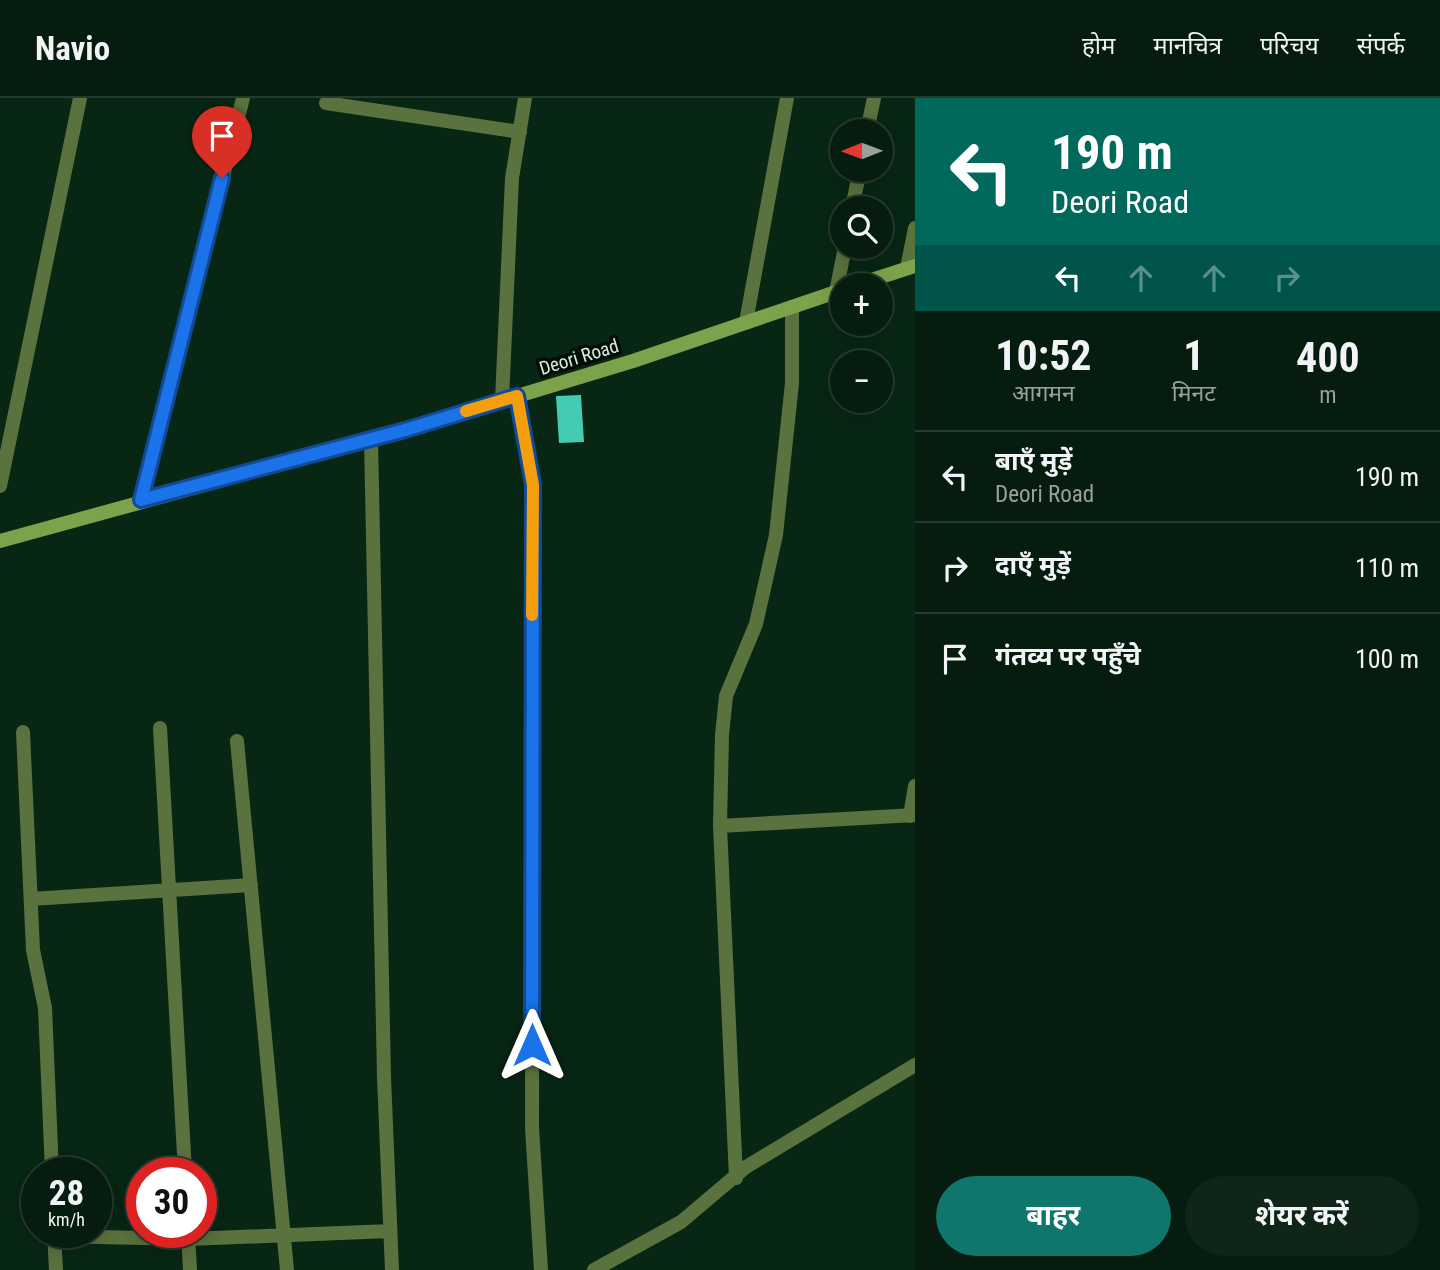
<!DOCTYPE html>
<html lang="hi">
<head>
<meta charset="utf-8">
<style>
	:root { --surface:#061c0f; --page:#0f2518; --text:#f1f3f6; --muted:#98a19e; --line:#273a2f; --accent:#0f766e }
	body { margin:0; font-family:"Roboto Condensed","Noto Sans Devanagari",sans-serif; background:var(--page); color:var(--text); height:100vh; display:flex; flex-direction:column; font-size:26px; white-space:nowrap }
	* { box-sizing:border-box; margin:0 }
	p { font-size:23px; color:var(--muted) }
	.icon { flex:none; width:38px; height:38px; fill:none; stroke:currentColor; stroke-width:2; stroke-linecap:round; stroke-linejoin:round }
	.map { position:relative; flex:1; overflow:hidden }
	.details { display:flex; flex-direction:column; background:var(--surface); width:525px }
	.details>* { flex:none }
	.hud { background:#00695c; color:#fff; overflow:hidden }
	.needle { width:46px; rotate:269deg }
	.buttons { position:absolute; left:830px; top:21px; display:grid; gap:14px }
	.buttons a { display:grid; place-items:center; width:63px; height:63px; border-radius:50%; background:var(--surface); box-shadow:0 4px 18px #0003,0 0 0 2px var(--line); font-size:35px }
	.speed { position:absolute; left:21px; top:1059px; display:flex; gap:14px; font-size:35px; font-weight:700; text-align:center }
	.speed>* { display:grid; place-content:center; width:91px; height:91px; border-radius:50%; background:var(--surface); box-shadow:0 4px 18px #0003,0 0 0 2px var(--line); line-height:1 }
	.speed small { font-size:18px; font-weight:400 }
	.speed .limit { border:10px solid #d22; background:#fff; color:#111 }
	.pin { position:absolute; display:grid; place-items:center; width:60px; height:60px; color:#fff; margin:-72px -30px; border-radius:50% 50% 50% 0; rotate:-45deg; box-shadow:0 0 7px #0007 }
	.pin .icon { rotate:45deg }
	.me { position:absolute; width:77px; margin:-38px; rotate:0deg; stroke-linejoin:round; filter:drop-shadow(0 0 5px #0008) }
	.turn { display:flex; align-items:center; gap:24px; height:147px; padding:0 21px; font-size:32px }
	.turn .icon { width:91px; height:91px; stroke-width:2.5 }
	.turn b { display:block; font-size:49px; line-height:60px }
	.lanes { display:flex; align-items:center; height:66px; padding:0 21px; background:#0003; justify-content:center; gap:35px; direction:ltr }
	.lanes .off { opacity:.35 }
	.eta { display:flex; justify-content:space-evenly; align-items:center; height:119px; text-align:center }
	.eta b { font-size:42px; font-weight:700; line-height:49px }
	.cta { display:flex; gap:14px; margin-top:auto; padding:14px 21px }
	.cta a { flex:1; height:80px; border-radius:42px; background:var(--accent); color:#fff; font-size:28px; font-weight:700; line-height:80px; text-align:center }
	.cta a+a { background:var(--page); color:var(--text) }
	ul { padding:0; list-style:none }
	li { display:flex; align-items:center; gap:21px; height:91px; padding:0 21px; border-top:2px solid var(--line) }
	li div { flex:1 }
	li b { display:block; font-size:26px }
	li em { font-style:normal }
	header { display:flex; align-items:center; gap:42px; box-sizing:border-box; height:98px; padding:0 35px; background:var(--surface); border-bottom:2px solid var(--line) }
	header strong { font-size:33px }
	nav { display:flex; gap:38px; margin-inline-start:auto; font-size:24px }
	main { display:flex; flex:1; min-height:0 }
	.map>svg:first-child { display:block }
</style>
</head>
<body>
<header>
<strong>Navio</strong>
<nav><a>होम</a><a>मानचित्र</a><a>परिचय</a><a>संपर्क</a></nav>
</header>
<main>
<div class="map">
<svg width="915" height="1172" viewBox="0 0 915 1172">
	<rect width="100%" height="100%" fill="#082614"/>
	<path fill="#44cbb2" d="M581,297L584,344L559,345L556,298Z"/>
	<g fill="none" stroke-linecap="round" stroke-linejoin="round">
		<path stroke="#5a723e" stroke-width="14" d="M326,5L520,34
			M867,33L874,0
			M852,110L860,72
			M907,170L915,130
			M836,194L845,149
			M746,224L787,0
			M517,298L533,387L532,1030L541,1172
			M502,302L512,80L525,0
			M371,341L384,979L392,1172
			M0,388L80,0
			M141,402L243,0
			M160,630L185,1074
			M23,634L33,852L45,910L52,1074
			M237,643L287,1172
			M910,718L915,688
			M720,728L915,717
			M31,801L251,787
			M736,1080L720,728L722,637L726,598L756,526L776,437L792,285V209
			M54,1134L56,1172
			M188,1135L190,1172
			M54,1138L188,1141L390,1133
			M594,1172L681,1124L746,1069L915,967"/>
		<path stroke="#7ca24b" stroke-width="14" d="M856,187L915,168
			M0,443L405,332L633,263L842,192"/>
	</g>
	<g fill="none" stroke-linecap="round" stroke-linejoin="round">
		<g stroke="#114b97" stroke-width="18">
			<path id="route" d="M222,80L141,402L405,332L517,298L533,387L532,947"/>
		</g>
		<use href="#route" stroke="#1a73e8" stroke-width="12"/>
		<path stroke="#f59e0b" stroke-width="12" d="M466,313L517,298L533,387L532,517"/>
	</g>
	<g text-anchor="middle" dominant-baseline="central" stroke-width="7" stroke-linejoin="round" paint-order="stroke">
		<g font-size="19" fill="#dbecdf" stroke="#030c05">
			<text transform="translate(579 259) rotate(-17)">Deori Road</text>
		</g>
	</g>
</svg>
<div class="buttons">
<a><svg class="needle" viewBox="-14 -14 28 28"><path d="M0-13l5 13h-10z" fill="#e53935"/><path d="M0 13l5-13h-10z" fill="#98a19e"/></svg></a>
<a><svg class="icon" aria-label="search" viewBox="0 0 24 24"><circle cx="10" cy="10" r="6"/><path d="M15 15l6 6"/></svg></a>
<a>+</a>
<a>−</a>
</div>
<div class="speed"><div>28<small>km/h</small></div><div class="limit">30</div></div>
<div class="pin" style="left:222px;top:80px;background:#d93025"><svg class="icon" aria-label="arrive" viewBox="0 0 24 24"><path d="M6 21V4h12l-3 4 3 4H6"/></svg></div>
<svg class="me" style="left:532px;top:947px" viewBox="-20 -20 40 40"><path d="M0-17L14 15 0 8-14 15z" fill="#1a73e8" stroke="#fff" stroke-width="4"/></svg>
</div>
<section class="details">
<div class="hud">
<div class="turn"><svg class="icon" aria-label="left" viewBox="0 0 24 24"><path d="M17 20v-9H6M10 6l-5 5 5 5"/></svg><div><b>190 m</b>Deori Road</div></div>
<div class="lanes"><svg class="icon" aria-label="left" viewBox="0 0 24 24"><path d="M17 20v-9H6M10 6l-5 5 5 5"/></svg><svg class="icon off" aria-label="ahead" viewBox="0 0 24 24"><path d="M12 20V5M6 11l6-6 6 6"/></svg><svg class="icon off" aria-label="ahead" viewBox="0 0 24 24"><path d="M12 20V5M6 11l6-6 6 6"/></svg><svg class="icon off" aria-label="right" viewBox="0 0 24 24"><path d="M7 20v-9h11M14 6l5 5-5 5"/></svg></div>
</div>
<div class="eta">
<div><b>10:52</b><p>आगमन</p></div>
<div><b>1</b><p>मिनट</p></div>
<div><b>400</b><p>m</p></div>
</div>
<ul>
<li><svg class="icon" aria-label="left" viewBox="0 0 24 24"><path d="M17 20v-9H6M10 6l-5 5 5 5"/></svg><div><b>बाएँ मुड़ें</b><p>Deori Road</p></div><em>190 m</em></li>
<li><svg class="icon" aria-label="right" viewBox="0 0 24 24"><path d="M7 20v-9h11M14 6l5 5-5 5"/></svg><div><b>दाएँ मुड़ें</b></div><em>110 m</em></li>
<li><svg class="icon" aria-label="arrive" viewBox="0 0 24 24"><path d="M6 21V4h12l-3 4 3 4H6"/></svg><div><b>गंतव्य पर पहुँचे</b></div><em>100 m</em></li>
</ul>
<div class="cta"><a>बाहर</a><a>शेयर करें</a></div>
</section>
</main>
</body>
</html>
